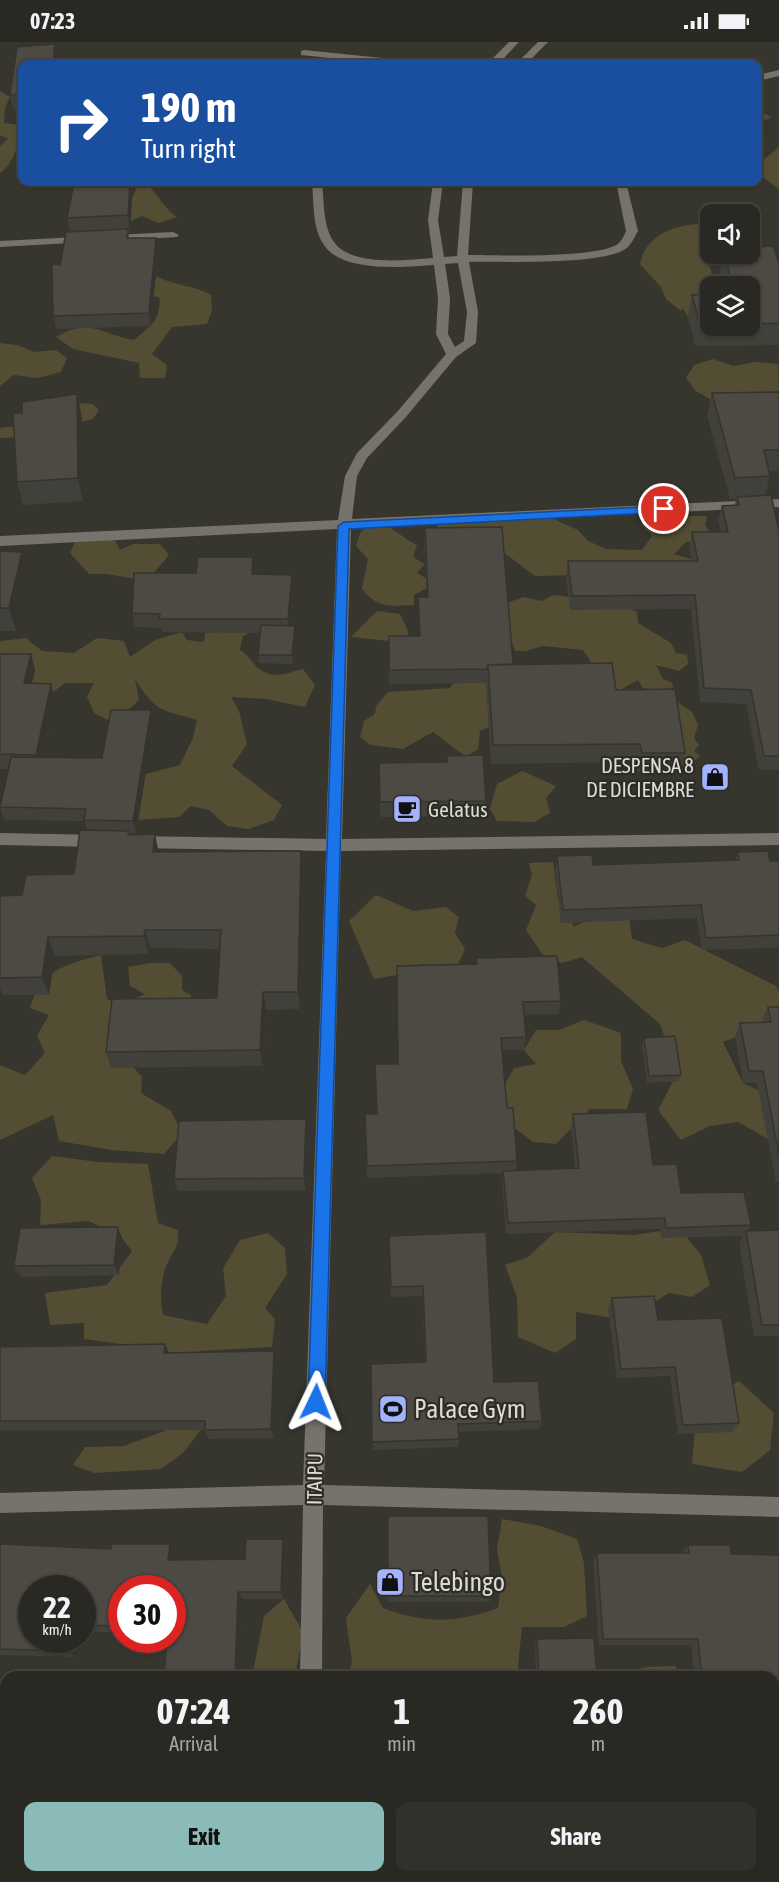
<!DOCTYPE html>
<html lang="en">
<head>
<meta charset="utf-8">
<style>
	:root { --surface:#292822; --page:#31302a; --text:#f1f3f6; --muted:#a5a6a5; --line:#454440; --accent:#8bbbb9 }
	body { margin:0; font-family:"Asap Condensed",sans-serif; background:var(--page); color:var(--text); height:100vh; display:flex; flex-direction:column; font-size:22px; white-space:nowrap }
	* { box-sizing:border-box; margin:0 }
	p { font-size:20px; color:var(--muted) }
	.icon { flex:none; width:33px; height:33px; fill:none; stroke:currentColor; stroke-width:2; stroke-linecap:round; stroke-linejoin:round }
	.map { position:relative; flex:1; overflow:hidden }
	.sheet { position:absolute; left:0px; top:1629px; width:780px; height:212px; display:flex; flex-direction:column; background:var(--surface); border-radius:18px 18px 0 0; box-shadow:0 2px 4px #0004,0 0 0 2px var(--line) }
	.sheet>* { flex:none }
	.banner { position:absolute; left:18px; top:18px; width:744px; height:126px; border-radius:12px; box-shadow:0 2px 4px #0004,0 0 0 2px var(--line); background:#1a4fa0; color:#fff; overflow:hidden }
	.controls { position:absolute; left:700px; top:162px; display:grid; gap:12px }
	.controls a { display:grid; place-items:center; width:60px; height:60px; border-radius:12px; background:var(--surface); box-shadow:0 2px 4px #0004,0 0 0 2px var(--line); font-size:30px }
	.speed { position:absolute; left:18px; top:1533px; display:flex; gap:12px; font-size:30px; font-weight:700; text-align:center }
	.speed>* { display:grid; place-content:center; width:78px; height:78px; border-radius:50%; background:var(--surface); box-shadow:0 2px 4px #0004,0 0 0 2px var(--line); line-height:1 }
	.speed small { font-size:15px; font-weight:400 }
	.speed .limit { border:9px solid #d22; background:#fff; color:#111 }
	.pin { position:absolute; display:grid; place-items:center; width:51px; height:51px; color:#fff; margin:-26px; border:3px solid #fff; border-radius:50%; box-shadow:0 2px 6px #0007 }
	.me { position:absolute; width:66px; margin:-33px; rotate:2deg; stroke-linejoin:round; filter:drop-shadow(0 0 4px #0008) }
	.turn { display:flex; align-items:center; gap:21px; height:126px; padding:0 24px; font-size:27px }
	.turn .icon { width:78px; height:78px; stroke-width:2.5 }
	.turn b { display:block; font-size:42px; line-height:51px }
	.eta { display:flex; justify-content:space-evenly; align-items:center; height:102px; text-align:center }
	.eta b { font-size:36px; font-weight:700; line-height:42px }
	.button { display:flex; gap:12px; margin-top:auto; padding:12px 24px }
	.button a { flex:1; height:69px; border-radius:12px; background:var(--accent); color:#111; font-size:24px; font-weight:700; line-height:69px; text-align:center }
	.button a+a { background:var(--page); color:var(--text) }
	.status { display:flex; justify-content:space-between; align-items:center; height:42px; padding:0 30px; background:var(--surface); direction:ltr }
	.status svg { height:16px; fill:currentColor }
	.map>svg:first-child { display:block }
</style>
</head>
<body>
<div class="status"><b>07:23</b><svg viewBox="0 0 49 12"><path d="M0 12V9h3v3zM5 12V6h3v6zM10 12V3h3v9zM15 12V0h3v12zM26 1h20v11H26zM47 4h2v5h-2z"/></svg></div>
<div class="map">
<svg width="779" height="1840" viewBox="0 0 779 1840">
	<rect width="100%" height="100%" fill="#37362e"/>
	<path fill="#534d33" d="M0,49L10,55L5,66L4,81L22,83C22,97 12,124 0,131V104L8,97L0,93Z
		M779,105V147L760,133L763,118Z
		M139,140H152L151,147C161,157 165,167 177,175L158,181L142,174L112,187L132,157Z
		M700,182L711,191V211L706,217C717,236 711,248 708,269L688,275L683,267L681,269L666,257L661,245L640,222C646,193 673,183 700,182Z
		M158,235C176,244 194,243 211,253L212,268L207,282L172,285L152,312L167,323L165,336H140L139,321L73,307L56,295C92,275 98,292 134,298C150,285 162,277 159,255L136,253L138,240Z
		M0,301L17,303L34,310L56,308L67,316L61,330L38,336L14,333L0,344Z
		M713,317L733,324L755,320L778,322L779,357L715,360L696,349L686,336L694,323Z
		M81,361L93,362L99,368L93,377L24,395L0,396V386L15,384Z
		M506,470H538L578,488L588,499L606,507L642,508L652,494L640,482L663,474H707L705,483L711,491L707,500H686L674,512L691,517L685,531L535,534L483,495L438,490L435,474L450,477Z
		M371,479C389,480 400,495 417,503L413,515L425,522L417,531L429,538L427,546L414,553V563C391,564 377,567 362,547L368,517L356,504L360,491Z
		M77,495L114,497L120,508L133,502H160L169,513L147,539L107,532H89L70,511Z
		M553,553L622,561L637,570L638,581L671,601L676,611L687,613L688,622L679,629L656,623L663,637L671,640L674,645L662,649L643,646L638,638L620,648L603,649L589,629L590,618L583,608L543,604L526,609H515L505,578L507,561L523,555L542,559Z
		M377,569L400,572L407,586L410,601L351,595Z
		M262,585L243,594L240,608C249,613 253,623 261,628C274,638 289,630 303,627L315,643L305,665L266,657L231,655L239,669L247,702L232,724L282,763L274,778L248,787L227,784L209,768L191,764L179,775L123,779L135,735L180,723L193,696L197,678C162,668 155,670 135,637L139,658L114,681L94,671L87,655L94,641H65L45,656L0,647V599L26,596L42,609L74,611L97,596L124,599L130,615L155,598L182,590L187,598L204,600L205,591Z
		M461,629L488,641L495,682L480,689L478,707L466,715L433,690L403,707L371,703L360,695L364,679L375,672L376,664L388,650L450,646Z
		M676,659L692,670L698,683L694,696L699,703L694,709L700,714L687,725L679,722Z
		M522,729L556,744L546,756L550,771L534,780L497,779L490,767L497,742Z
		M553,820L558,857L574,885L601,870L625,839L632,897L662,906L685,898L776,944L779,949V970L755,988L723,1000L743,1041L769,1053L779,1092L768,1097L738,1080L710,1084L681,1098L658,1068L677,1032L660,982L582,915L562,921L542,912L526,888L536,863L525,854L532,833L529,821Z
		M376,853L413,869L446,865L459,875L455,891L465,907L456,927L422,922L409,931L374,937L349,879Z
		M101,913L107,957L120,963L145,952L130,944L128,925L149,921H170L182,934V948L191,953L190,966L126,1017L142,1035L141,1051L171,1069L182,1091L164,1112L111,1108L59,1099L53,1073L0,1098V1023L25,1033L45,1011L37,994L49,973L30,966C41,928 66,922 101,913Z
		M584,978L621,991V1019L633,1047L627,1067H590L556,1102L533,1100L504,1078L503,1046L514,1026L536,1022L524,1008L536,988H559Z
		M52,1114L98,1120L148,1122L158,1181L178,1188C179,1206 175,1205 168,1220C160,1236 160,1256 163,1273L207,1282L226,1254L223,1226L240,1198L268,1191L285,1206L287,1232L265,1266L275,1277L272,1305L199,1309L210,1376L183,1411L161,1427L95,1431L73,1423L85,1405L124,1404L164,1389L187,1336L158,1312L121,1302L84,1297V1281L50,1283L45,1251L107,1243L132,1209L122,1196L89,1179L40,1183L41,1158L32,1136Z
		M679,1186L701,1213L710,1243L692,1255L669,1251L625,1278L576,1270V1297L555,1311L518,1295L517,1255L505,1223L528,1215L555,1190L634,1193Z
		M739,1339L774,1371L770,1408L742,1430L692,1422L697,1363Z
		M502,1477L541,1484L577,1497L584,1521L587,1574L564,1585H522L517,1635H348L352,1620L346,1576L370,1542L383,1566C426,1582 456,1581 498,1566L502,1535L497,1507Z
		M284,1557L303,1590L295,1635H252L264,1574Z
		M676,1624L677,1635H624L622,1630L648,1625Z
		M0,1651L6,1652V1834L42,1835L0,1840L2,1763L0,1761Z
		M124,1835L286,1834L287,1840H123Z
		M698,1835L700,1840H557V1834Z"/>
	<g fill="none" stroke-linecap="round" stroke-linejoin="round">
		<path fill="#75736b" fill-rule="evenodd" d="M509,0H519L504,16L518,20L538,0H548L526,22H476L492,17Z
			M304,8L412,19L417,22H388L301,13V9Z
			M779,28V34L758,39V33Z
			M312,140H322C324,158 323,185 334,200C352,225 406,218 433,216L428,178L433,140H443L438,178L444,215L457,214L463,140H473L468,213C496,213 602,217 619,201C622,198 625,192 626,189L616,140H626L638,189C635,194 632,201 628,205C608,224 500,219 469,220L478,270L476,301L456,315L405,376L367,416L357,434L352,477L779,457V465L351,486L342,797L779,791V803L341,809L324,1443L779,1455V1475L323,1463L322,1635H300L303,1463L0,1471V1451L303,1443L326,809L135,806L127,800L135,794L326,797L337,487L0,504V494L338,478L345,434L357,411L397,370L446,312L436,292L438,256L434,223C405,225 342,231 324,203C312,186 314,160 312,140ZM458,221L467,270L464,299L455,305L448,292L450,256L445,222Z
			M173,190L179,193L177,195L0,205V199Z
			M0,791L100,793L108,799L100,805L0,803Z
			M296,1834H320V1840H296Z"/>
	</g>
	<path fill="#41403a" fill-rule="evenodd" d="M55,2L58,18V22H22V69H14L10,53L17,5Z
		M74,140H133L130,190H128L129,196H156L158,209L151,284L56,287L53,274L60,223L70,190L67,176Z
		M723,212H750L779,221V303L695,304L688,275L692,253L705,252L708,235H721L720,227ZM711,244H750V284H711Z
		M779,350V429H769L770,434L765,453L779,489V728H759L746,662L700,660L691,567L570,568L566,534L568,519H692L689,505L692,490H721L718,478L722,464L735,463L736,457H730L707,373L712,351Z
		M77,352L82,376L83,459L23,463L17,440L22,371Z
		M425,486L513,622L616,648L685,711L680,729L637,730L636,720L491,722L486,641L389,642V594H419L418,555H427L424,501Z
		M0,509L22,510L29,533L16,589H0Z
		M253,515L255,533L293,547L290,583L296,592L293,622L259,621L258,613L260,591L162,590L161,586L135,585L132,571L196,531Z
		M0,612H31L35,628L32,641L55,657L43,715L102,716L151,668L154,681L136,791H130V793L159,810L303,828L300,967L266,968L263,1024L111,1026L106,1010L217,956L220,907L150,906L149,912L55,914L49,953H3L0,946V854L22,853L74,832L87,788L85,779L4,778L0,764L8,727H0Z
		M447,714L486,759L485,774L380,775L379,721L447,720Z
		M738,810L770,819H779V902L777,906L702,908L697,876L561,881L555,828L557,814L593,823L735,818Z
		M476,916L561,959L559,972L524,973L526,995L524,1008H502L507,1066L517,1119L516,1128L575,1126L571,1084L573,1072L653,1123L681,1151L751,1183L748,1189L779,1188V1294H754L739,1202L743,1194L662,1196L660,1187L506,1192L502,1140L503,1131L367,1136L365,1072H376L476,922Z
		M768,965H779V1140H776L757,1041H743L735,994L740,981H763L762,978Z
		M644,996L681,1033L678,1039L647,1041L642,1003Z
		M307,1090L306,1148L178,1149L174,1137Z
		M389,1194L494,1340L542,1379L540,1387L459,1390V1397L458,1405L373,1408L371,1322L425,1320L422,1254L391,1255Z
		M122,1196L119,1233L21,1235L14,1224Z
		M612,1256L658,1278L739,1381L732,1390L678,1392L670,1334L617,1336L608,1266Z
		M0,1294L9,1304L165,1302L169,1311L277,1320L274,1396L208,1397L205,1388H0Z
		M388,1474L491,1554L489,1560H388Z
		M283,1497L285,1505L284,1557H242L238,1635H164L172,1546H122V1590H82V1546H32L78,1598L75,1615L0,1613V1502L175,1510L174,1518L245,1517Z
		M688,1503L731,1512L779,1513V1759H777L779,1840H715L714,1834H774V1635H694L691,1603H599L593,1519L597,1511H681Z
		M537,1597L597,1635H536L535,1602Z"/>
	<path fill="#35342f" d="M55,2L58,18V22H53Z
		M774,76L770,93L758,97V81Z
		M130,140H133L130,190L128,173Z
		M156,196L158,209L151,284L149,271Z
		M77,352L82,376L83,459L78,436Z
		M22,510L29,533L16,589L9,566Z
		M253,515L255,529L253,546L252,532Z
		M292,533L293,547L289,591L288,577Z
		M295,584L296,592L293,622L292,613Z
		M31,612L35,628L28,656L24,641Z
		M51,642L55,657L40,728L36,713Z
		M151,668L154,681L136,791L133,779Z
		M155,792L159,812L153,810Z
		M301,809L303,828L300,967L298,950Z
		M145,888L150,906L149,912L144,894Z
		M48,895L55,914L49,953L42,935Z
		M263,950L266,968L263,1024L260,1008Z
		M306,1077L307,1090L306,1148L304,1136Z
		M118,1185L122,1196L119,1233L114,1223Z
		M2,1294L9,1304L0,1305Z
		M165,1302L169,1312L164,1311Z
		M274,1309L277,1320L274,1396L271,1387Z
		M283,1497L285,1505L284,1557L281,1550Z
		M170,1502L175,1510L173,1526L168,1518Z
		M238,1550L242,1557L238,1635H235Z
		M69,1598H78L75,1615L68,1609Z"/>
	<path fill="#4c4a43" stroke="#35342f" stroke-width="1.5" d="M55,2L53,22H22V52L10,53L17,5Z
		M758,66L774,76L758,81Z
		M74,140H130L128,173L67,176Z
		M128,187L127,196H156L149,271L53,274L52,222L60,223L66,190Z
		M773,204L779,221V281L750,282V244H712L708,235H730L725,212H750V205Z
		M711,252V282L700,283L692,253Z
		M779,350V408H764L770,434L735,436L712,351Z
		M77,352L78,436L17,440L13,371H22V360Z
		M771,453L779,489V714H764L751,648L704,646L695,553L572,554L568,519H698L692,490H728L722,464L739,463L737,455Z
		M502,485L513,622L488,623L487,627L389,628V594H420L418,555H428L425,486Z
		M0,509L22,510L9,566H0Z
		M198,515H253L252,532L292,533L288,577H159L160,572L132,571L134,531H196Z
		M261,583L295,584L292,613H258Z
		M0,612H31L24,641L51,642L36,713L0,712Z
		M612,621L616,648L675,647L685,711H642L640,702L493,703L488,623Z
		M111,668H151L133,779L84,778L86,767L0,765L11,715L102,716Z
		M483,713L486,759L380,760L379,721L447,720V714Z
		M80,788L129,789L128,793L155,792L153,810L301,809L298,950H263L260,1008L106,1010L112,957L217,956L221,888H145L144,894L48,895L42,935L0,936V854L22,853L26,833L74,832Z
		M768,809L770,819H779V893L706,896L701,863L563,868L557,814L592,813L593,823L739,818L738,810Z
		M557,914L561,959L523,960L526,995L501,996L507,1066H513L517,1119L367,1124L365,1072H377L375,1022H398L397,924L477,922L476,916Z
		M768,965H779V1113L763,1029H749L740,981L771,980Z
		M675,994L681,1033L649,1034L644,996Z
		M646,1070L653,1123L677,1122L681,1151L744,1150L751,1183L666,1186L665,1176L508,1181L503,1129L579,1126L573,1072Z
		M306,1077L304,1136L174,1137L179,1079Z
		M118,1185L114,1223L14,1224L20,1186Z
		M779,1188V1283H762L746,1189Z
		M486,1190L494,1340L538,1339L542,1379L458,1382L459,1397L372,1400L371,1322L426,1320L423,1244L391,1245L389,1194Z
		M654,1254L658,1278L722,1276L739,1381L683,1383L675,1325L621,1327L612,1256Z
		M0,1294H2L0,1305L165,1302L164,1311L274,1309L271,1387L205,1388V1379H0Z
		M388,1474H488L491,1554H388Z
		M246,1497H283L281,1550H238L235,1635H164L167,1598H172V1546H122V1584L82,1583V1546H32V1598H69L68,1609L0,1607V1502L111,1507V1502H170L168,1518L245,1517Z
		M688,1503H730L731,1512L779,1513V1757H777L779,1774V1840H723L722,1834H774V1635H702L698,1597H603L597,1511H689Z
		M594,1596L597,1635H539L537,1597Z"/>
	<path fill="#1a73e8" stroke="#114b97" stroke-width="1.5" d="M664,464L668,465V470L349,487L325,1360L322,1366L316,1368L311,1366L308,1360L338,484L344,480Z"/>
	<defs>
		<g id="shop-square" transform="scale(1.5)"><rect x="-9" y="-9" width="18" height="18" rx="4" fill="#a3b2fc" stroke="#2d2c25"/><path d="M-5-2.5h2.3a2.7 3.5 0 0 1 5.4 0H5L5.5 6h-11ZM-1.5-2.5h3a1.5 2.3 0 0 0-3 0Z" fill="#111"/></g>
		<g id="cafe-square" transform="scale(1.5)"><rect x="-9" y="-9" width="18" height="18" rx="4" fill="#a3b2fc" stroke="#2d2c25"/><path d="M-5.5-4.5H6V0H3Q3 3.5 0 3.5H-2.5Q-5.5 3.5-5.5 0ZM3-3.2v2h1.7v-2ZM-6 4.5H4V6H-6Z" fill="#111"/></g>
		<g id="stadium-square" transform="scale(1.5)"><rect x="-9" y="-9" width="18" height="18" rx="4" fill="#a3b2fc" stroke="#2d2c25"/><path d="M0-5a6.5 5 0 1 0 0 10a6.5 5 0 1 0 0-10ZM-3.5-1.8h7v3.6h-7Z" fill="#111"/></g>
	</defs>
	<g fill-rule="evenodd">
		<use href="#shop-square" x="715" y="735"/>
		<use href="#cafe-square" x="407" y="767"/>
		<use href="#stadium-square" x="393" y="1367"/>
		<use href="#shop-square" x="390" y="1540"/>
	</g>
	<g text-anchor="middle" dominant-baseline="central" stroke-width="4.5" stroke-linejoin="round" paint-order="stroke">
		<g font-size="21" fill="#dcdbd6" stroke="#2d2c25" text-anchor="end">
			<text x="694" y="723">DESPENSA 8<tspan x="694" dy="24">DE DICIEMBRE</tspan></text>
			<text x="428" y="767" text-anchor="start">Gelatus</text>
		</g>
		<g font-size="21" fill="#dcdbd6" stroke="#2d2c25">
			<text transform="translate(314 1437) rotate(-89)">ITAIPU</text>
		</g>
		<g font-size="26" fill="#dcdbd6" stroke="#2d2c25" text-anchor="start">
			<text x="414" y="1367">Palace Gym</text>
			<text x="411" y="1540">Telebingo</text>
		</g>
	</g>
</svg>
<div class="controls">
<a><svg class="icon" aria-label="sound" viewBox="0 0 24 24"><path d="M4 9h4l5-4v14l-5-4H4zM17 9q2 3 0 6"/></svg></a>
<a><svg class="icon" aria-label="layers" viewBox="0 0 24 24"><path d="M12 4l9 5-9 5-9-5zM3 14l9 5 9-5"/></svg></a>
</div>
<div class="speed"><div>22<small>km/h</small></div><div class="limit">30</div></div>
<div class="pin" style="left:664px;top:467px;background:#d93025"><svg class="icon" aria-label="arrive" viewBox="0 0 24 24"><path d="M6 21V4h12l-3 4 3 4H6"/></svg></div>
<svg class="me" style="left:316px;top:1360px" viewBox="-20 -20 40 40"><path d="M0-17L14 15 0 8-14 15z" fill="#1a73e8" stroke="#fff" stroke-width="4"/></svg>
<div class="banner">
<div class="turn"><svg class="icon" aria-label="right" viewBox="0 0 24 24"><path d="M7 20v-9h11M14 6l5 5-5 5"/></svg><div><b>190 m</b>Turn right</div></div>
</div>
<section class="sheet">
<div class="eta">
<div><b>07:24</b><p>Arrival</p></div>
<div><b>1</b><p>min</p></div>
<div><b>260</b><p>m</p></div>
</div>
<div class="button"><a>Exit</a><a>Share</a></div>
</section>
</div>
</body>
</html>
